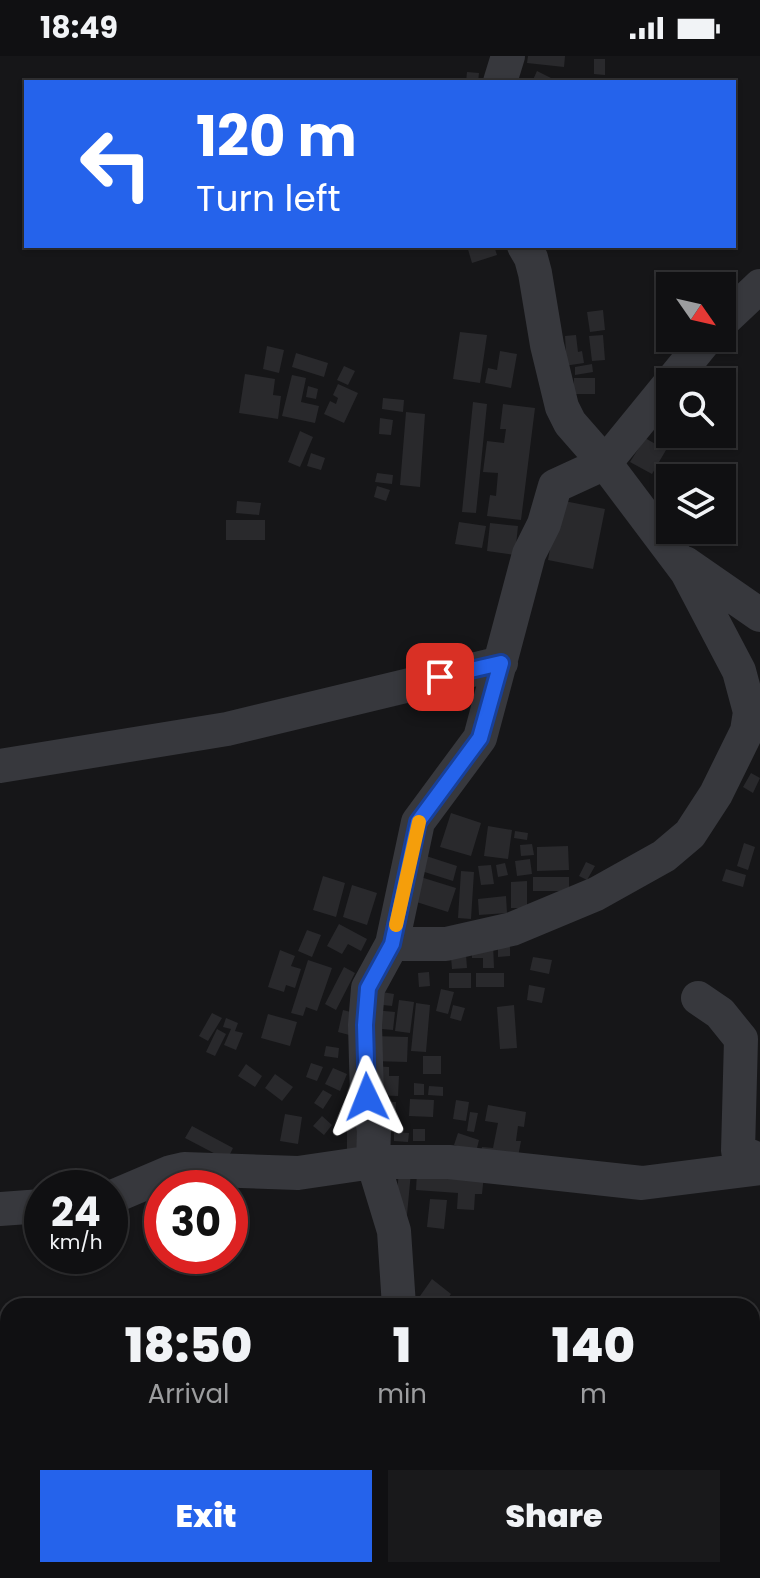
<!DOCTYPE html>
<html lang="en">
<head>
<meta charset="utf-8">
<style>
	:root { --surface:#101012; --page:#19191b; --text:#f1f3f6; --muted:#9c9d9f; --line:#303032; --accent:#2563eb }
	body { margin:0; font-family:Poppins,sans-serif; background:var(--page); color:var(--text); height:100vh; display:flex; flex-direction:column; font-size:30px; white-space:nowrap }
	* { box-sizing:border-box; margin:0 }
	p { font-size:26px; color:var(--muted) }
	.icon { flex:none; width:44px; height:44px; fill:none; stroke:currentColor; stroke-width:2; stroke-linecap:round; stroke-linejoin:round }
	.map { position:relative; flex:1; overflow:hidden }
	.panel { position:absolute; left:0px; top:1242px; width:760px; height:280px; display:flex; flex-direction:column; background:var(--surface); border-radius:24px 24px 0 0; box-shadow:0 2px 6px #0004,0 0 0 2px var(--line) }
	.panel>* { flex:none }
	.guide { position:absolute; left:24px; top:24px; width:712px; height:168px; border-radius:0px; box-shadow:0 2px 6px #0004,0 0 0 2px var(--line); background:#2563eb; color:#fff; overflow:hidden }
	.needle { width:52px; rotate:124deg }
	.tools { position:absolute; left:656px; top:216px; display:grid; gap:16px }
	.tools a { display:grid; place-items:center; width:80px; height:80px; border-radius:0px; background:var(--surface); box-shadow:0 2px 6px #0004,0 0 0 2px var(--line); font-size:40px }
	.speed { position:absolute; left:24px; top:1114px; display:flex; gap:16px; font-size:40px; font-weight:700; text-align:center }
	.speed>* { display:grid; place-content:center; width:104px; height:104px; border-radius:50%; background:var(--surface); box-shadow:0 2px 6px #0004,0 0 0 2px var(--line); line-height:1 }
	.speed small { font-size:20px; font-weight:400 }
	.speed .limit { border:12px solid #d22; background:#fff; color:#111 }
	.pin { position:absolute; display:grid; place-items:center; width:68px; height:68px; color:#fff; margin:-34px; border-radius:16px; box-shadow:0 4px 12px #0006 }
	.me { position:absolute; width:88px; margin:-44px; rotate:358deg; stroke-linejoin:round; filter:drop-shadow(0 0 6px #0008) }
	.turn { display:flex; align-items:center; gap:28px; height:168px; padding:0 40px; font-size:36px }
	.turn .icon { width:104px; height:104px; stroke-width:2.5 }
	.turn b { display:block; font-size:56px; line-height:68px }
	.eta { display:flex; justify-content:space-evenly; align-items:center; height:136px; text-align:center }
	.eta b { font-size:48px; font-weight:800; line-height:56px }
	.button { display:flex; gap:16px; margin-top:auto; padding:16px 40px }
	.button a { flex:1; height:92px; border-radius:0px; background:var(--accent); color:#fff; font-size:32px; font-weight:800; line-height:92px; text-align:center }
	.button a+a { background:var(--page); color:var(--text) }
	.status { display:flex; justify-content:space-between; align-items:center; height:56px; padding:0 40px; background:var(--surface); direction:ltr }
	.status svg { height:22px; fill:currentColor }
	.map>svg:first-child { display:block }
</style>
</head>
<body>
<div class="status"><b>18:49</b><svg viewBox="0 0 49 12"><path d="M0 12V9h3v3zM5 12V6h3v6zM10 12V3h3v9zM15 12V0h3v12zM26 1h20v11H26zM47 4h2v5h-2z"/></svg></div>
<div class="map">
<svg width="760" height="1522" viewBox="0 0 760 1522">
	<rect width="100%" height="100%" fill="#161618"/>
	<path fill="#29292c" d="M528,0H565L564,11L527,7Z
		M594,3H605V19L594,18Z
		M537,15L551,22L549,26H532Z
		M467,16L479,17L478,26H466Z
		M467,190H494L497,199L472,207Z
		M603,254L605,274L590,276L587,256Z
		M460,276L487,279L480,327L453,323Z
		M576,279L578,296L582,295L584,307L557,311L563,297H566L565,280Z
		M603,279L605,304L592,305L589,280Z
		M267,290L284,294L279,317L263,313Z
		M500,295L517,298L511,332L485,327L488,312L497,314Z
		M296,297L328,307L324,321L292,311Z
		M592,308L593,316L575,319V311Z
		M344,310L355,315L348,329L337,324Z
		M245,318L275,323L273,339L281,340L278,363L239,357Z
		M292,319L306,322L301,346L319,350L315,367L282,360Z
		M574,322H595V338H574Z
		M338,328L358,337L344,367L324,358L330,345L336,348L338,342L333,339Z
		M308,330L318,333L316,343L306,341Z
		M383,342L404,344L403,356L382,353Z
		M473,346L487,348L476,457L462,456Z
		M503,348L535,352L521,464L487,460L490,439L496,440L498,417L483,416L487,385L504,387L506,373H500Z
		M406,356L425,358L420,431L400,429Z
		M380,362L393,364L391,379L379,378Z
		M300,375L313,381L300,411L288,406Z
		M645,382L666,394L652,418L630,406Z
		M311,397L325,402L321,414L307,410Z
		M377,417L393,419L392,428L375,426Z
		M377,430L390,434L386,445L374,441Z
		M559,444L605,453L593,513L548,504Z
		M237,445L261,447L259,459L236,457Z
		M226,464H265V484H226Z
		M459,466L486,470L482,492L455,488Z
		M490,467L518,470L515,499L487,495Z
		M751,717L760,722L753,737L743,731Z
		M451,757L481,767L471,800L440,791Z
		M488,770L512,774L508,803L484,800Z
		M515,775L528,777L527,784L514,782Z
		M744,787L755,791L748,814L737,810Z
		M532,788L534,799L521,800L520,789Z
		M568,790L569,814L537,815V791Z
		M420,798L457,810L453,825L415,813Z
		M530,803L532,818L517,820L515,805Z
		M586,806L595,810L587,824L579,820Z
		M505,807L508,819L498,821L496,809Z
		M491,809L494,828L481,829L478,810Z
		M726,813L746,819L743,831L722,825Z
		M461,815L474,816L471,863L458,862Z
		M414,819L456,832L448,856L407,843Z
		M323,820L345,827L336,861L313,854Z
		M533,821H569V835H533Z
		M527,825V852H511V826Z
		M352,829L377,837L367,869L343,861Z
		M506,840L507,857L479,859L478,843Z
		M339,868L367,883L361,895L348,888L342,898L327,890Z
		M307,874L321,879L312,901L298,895Z
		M472,887H493L494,912H483V902H472Z
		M510,888V900L498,901V889Z
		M280,894L295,900L291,910L301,913L295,932L286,929L284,936L268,931Z
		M466,899L467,912L452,913L451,901Z
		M533,901L552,904L549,918L530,914Z
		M308,904L332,912L317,955L306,951L303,960L291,957Z
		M344,911L355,917L336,954L325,948Z
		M429,916L430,930L419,931L418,917Z
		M449,917H471V932H449Z
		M476,917H504V931H476Z
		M529,929L545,932L542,947L527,944Z
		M441,933L454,936L448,958L436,955Z
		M376,935L394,938L392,950L374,948Z
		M399,944L414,946L410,977L395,975Z
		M416,947L430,949L426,996L411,995Z
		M453,949L465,952L461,965L450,962Z
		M514,949L517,992L500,993L497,951Z
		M343,954L362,959L357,981L338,976Z
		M373,954L395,956L393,974L371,972Z
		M212,957L222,962L208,985L199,980Z
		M268,958L297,966L290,990L261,982Z
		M226,962L238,967L235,975L243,977L236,994L224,989L231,973L223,971Z
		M217,973L226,978L215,1000L206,996Z
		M373,980L408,981L407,1006L372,1005Z
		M326,990L339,992L338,1002L324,1000Z
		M423,1000H441V1018H423Z
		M311,1007L323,1011L317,1025L306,1021Z
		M246,1008L262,1020L255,1031L238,1020Z
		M373,1010L389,1011V1020H399L398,1040L371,1039Z
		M333,1012L347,1018L340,1035L325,1028Z
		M275,1018L293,1031L282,1045L265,1032Z
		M414,1027L424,1028V1039H414Z
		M429,1030L443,1031V1040L428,1039Z
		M323,1034L332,1039L323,1053L314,1047Z
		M410,1043L434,1044L433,1061L409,1060Z
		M456,1044L469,1046L466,1065L453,1063Z
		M375,1046H396L395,1067L374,1066Z
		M488,1049L526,1056L524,1071L518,1070L516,1085H521L517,1106L480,1100L482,1091L493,1092L498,1067L485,1065Z
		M347,1053H367L366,1098H347Z
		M470,1056L478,1057L474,1076L467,1075Z
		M285,1058L302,1061L298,1088L280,1085Z
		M322,1060L332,1069L324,1079L313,1070Z
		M192,1070L233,1092L227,1104L185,1082Z
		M413,1073H425V1085H413Z
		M394,1076L409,1077L408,1086L394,1085Z
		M458,1077L479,1084L476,1096L454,1089Z
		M399,1115L411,1116L407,1159H395Z
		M417,1116L484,1119L482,1138H475L474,1154L457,1153L458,1137L416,1134Z
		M430,1143L447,1144L444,1173L427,1171Z
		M432,1223L451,1238L442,1250H434L420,1240Z"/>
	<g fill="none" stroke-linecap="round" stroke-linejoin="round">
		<path stroke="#37383d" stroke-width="34" d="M500,26L508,0
			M722,266L760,230
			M685,507L760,559
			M0,710L227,673L501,607
			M392,888H446L512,873L596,838L664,800L690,778L716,738L747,675L750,656L739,615L687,516L605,407L570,367L562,351L547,289L535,217L531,202L524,190
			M698,942L720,957L741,983L738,1095L760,1104
			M110,1142L171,1116L184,1113L298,1117L373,1106H449L642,1127L760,1112
			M0,1153L42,1150
			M399,1250L394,1175L373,1106L374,1074L367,1041L365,969L368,932L392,888L418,766L480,682L529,498L544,468L555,430L605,407L707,282
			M0,1425L8,1426
			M640,1514L700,1522"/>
	</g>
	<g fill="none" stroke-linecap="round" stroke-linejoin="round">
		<g stroke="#184099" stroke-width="20">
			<path id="route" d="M367,1041L365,969L368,932L392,888L418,766L480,682L501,607L440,621"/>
		</g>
		<use href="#route" stroke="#2563eb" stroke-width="14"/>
		<path stroke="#f59e0b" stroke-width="14" d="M396,869L419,766"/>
	</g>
</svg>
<div class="tools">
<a><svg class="needle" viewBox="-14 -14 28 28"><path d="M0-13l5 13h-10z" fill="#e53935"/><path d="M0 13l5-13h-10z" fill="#9c9d9f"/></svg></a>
<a><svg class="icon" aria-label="search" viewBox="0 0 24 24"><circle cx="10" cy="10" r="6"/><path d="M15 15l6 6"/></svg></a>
<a><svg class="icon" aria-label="layers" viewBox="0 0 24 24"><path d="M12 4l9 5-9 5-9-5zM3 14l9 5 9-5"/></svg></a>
</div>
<div class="speed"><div>24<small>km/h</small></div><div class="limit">30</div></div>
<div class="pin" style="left:440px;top:621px;background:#d93025"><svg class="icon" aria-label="arrive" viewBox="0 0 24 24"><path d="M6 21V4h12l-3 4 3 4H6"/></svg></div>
<svg class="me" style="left:367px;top:1041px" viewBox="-20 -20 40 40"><path d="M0-17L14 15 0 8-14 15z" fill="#2563eb" stroke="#fff" stroke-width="4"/></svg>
<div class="guide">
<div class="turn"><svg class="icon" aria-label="left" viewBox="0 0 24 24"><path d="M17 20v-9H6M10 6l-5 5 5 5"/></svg><div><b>120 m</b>Turn left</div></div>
</div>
<section class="panel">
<div class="eta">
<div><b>18:50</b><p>Arrival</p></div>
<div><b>1</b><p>min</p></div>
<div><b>140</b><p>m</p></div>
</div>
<div class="button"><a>Exit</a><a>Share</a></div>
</section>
</div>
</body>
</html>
